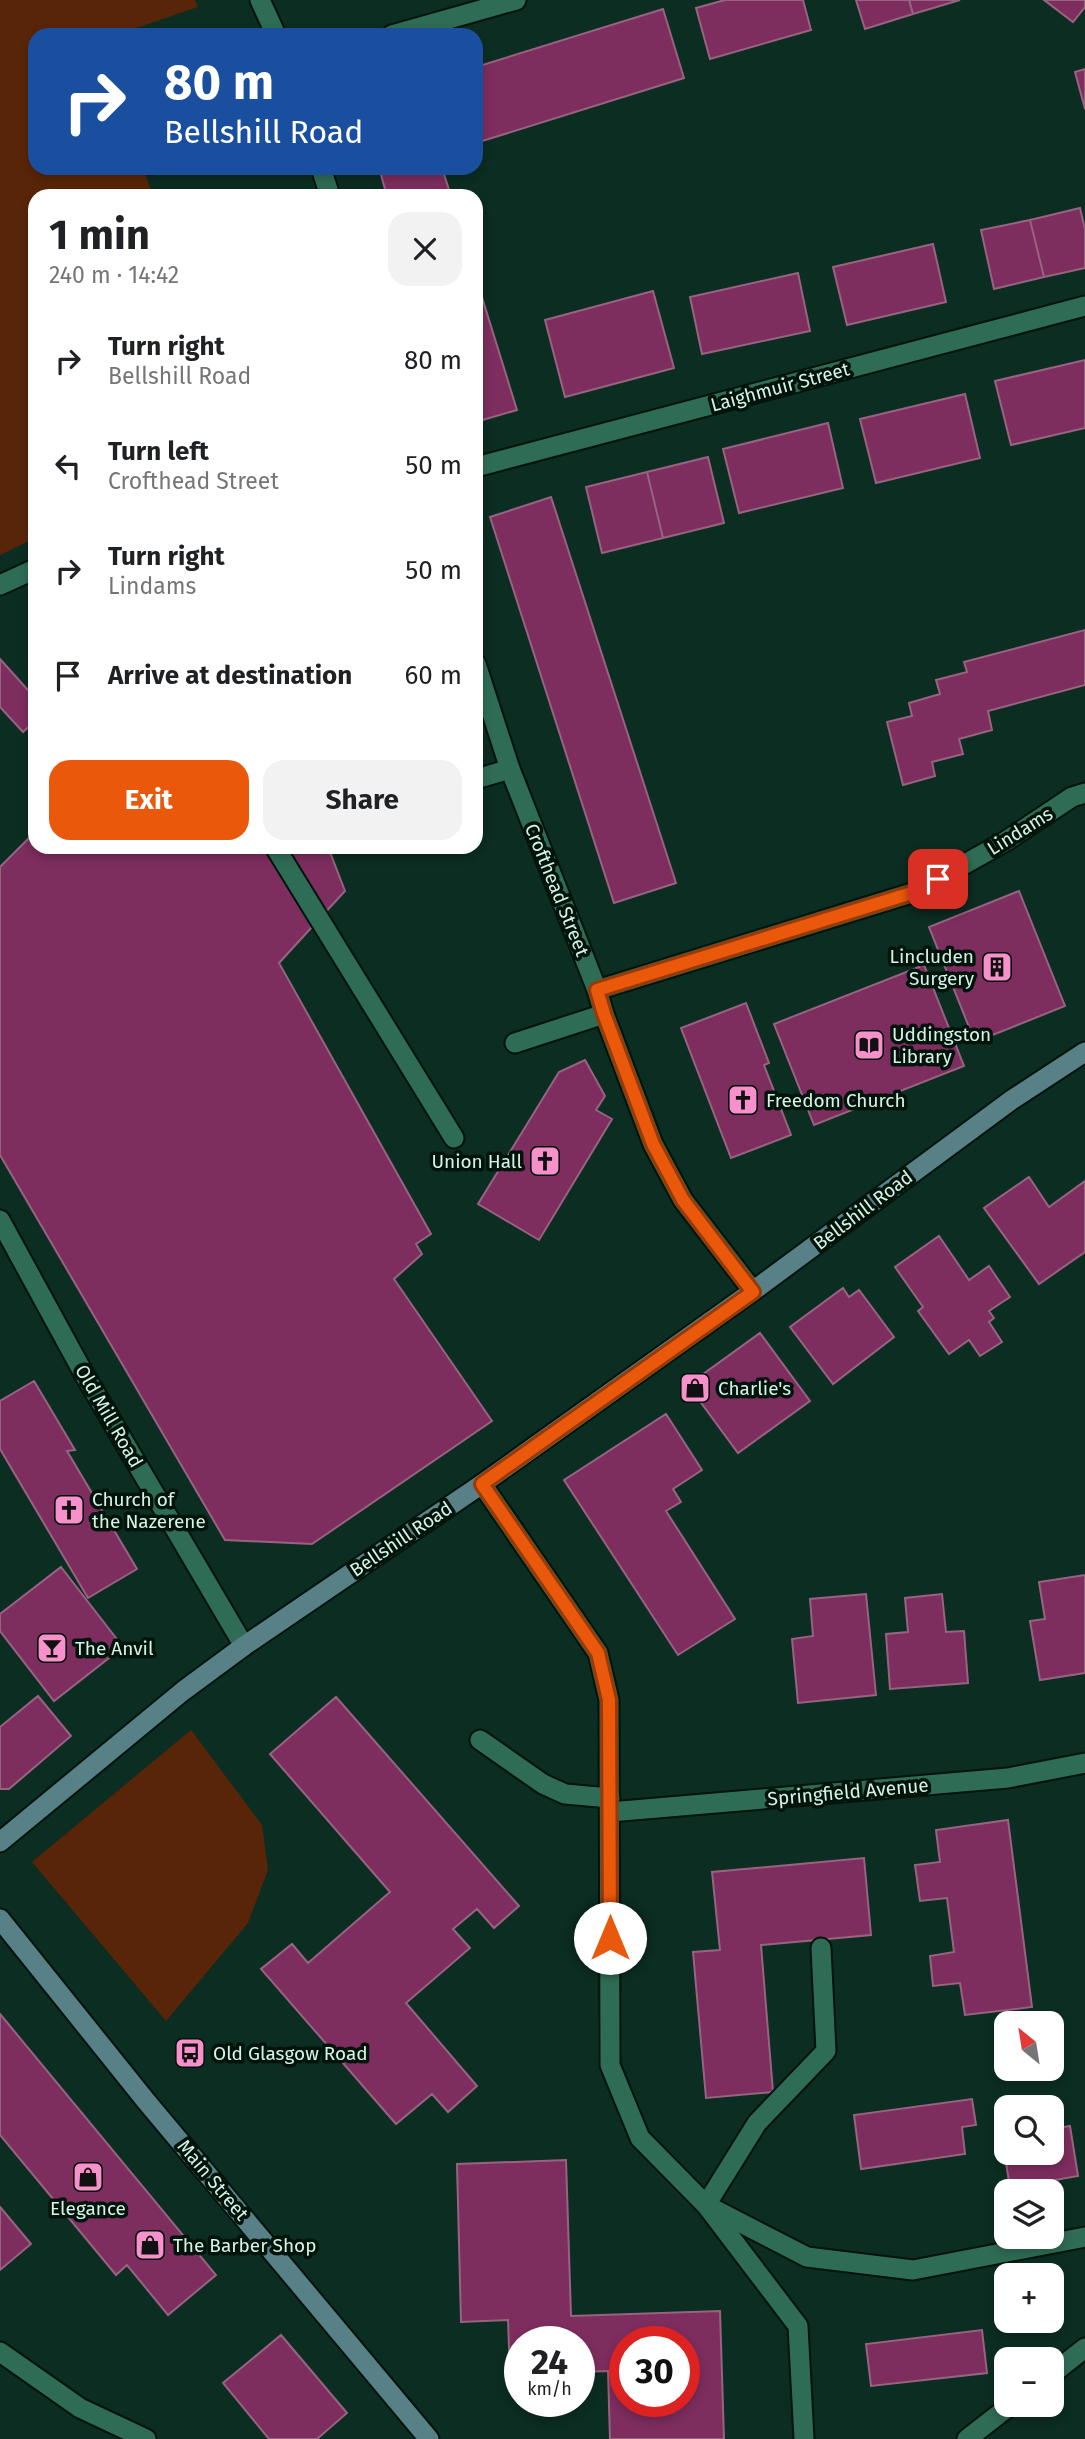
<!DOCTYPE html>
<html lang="en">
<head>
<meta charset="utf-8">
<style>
	:root { --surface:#fff; --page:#f2f2f2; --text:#202124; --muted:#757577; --accent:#ea580c }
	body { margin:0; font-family:"Fira Sans",sans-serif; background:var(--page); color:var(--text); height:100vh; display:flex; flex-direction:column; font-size:26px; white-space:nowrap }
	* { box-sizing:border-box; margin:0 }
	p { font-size:23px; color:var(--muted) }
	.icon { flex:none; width:38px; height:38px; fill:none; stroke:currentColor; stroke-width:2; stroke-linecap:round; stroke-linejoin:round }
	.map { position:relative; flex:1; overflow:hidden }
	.drawer { position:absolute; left:28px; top:189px; width:455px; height:665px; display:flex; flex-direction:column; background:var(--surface); border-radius:21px; box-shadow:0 4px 10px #0003 }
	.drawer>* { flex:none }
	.hud { position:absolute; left:28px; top:28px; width:455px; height:147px; border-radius:21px; box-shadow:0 4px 10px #0003; background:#1a4fa0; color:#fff; overflow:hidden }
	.needle { width:46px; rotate:330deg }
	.fabs { position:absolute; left:994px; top:2011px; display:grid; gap:14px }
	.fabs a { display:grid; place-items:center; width:70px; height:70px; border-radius:14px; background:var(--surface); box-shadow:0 4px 10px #0003; font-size:35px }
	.speed { position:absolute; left:504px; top:2326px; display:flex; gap:14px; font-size:35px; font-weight:700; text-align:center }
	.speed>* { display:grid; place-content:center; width:91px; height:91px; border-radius:50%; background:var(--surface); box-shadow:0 4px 10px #0003; line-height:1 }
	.speed small { font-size:18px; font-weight:400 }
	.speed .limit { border:10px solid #d22; background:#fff; color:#111 }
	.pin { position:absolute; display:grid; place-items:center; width:60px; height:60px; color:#fff; margin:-30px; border-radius:14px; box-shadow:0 4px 10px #0006 }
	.me { position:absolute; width:77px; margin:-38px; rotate:0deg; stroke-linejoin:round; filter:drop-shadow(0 0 5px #0008) }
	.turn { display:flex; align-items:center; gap:24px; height:147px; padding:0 21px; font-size:32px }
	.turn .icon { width:91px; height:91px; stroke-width:2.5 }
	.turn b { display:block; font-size:49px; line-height:60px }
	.round { display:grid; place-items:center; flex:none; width:74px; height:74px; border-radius:21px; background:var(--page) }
	.headline { display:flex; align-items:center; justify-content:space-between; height:119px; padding:0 21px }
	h1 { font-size:42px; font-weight:700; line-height:52px }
	.cta { display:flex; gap:14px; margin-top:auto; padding:14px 21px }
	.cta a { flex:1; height:80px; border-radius:21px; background:var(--accent); color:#fff; font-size:28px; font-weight:700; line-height:80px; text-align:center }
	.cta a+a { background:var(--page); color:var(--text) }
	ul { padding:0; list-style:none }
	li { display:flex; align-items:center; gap:21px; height:105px; padding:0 21px }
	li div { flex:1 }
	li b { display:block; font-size:26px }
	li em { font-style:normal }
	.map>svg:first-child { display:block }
</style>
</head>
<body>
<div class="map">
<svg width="1085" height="2439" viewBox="0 0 1085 2439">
	<rect width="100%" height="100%" fill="#0c2d21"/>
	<path fill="#592508" d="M0,0H195L198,7L116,35H35V168H143L153,196H35V538L0,555Z
		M191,1730L262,1825L268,1870L248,1923L166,2021L32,1862Z"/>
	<path fill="#7d2d5e" stroke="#976480" stroke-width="2" fill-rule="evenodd" d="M725,0H803L811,30L710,59L696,8Z
		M856,0H909L913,14L865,29Z
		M909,0H960L913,14Z
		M1044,0H1085V7L1073,22Z
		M663,9L684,78L476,143V67Z
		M1085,69V109L1075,72Z
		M379,168H442L451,196H387Z
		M1080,208L1085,229V268L1044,277L1030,220Z
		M1030,220L1044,277L994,289L981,230Z
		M933,244L946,302L847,325L833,267Z
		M798,273L810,331L702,354L690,297Z
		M476,278L517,410L476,422Z
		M653,291L674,368L565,397L545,320Z
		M1085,360V428L1011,445L995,381Z
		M965,394L980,458L876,483L860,419Z
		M828,423L843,488L739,513L723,449Z
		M708,457L724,523L663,538L647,472Z
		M647,472L663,538L602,553L586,487Z
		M551,497L676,883L614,903L490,517Z
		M1085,630V685L988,711L992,730L959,739L963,754L932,762L935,776L903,785L887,722L912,716L909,703L940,694L936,680L967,672L964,662Z
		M0,659L35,698V721L23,732L0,707Z
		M35,832V847H328L345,891L279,963L431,1234L416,1244L422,1254L394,1279L492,1421L312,1544L225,1540L0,1155V867Z
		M1019,891L1065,1006L975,1042L929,927Z
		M924,965L964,1066L814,1125L774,1024Z
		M746,1003L769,1063L764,1065L791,1135L731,1158L681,1028Z
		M585,1060L605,1096L596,1110L612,1119L539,1240L478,1204L559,1072Z
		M1029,1177L1049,1207L1085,1181V1252L1039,1284L984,1208Z
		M939,1236L969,1280L989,1266L1010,1297L989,1311L994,1318L989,1322L1002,1342L980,1356L969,1340L949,1354L918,1311L923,1307L895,1267Z
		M843,1288L849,1297L859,1290L894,1337L833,1384L790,1327Z
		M760,1333L810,1401L738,1453L688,1385Z
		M34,1381L75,1450L67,1451L137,1569L88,1598L0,1449V1401Z
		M666,1414L702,1470L673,1489L681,1502L666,1511L735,1619L678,1655L564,1480Z
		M61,1567L123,1647L54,1701L0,1631V1614Z
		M1085,1575V1673L1040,1680L1030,1621L1045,1619L1039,1582Z
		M866,1594L876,1695L798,1703L792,1639L813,1636L810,1599Z
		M942,1594L946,1632L964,1631L968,1683L890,1689L886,1634L908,1632L905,1598Z
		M38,1696L71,1736L9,1789H0V1727Z
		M336,1697L519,1906L494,1928L477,1909L453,1929L470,1948L406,2003L477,2086L448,2112L432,2094L396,2124L261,1969L292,1944L308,1963L390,1892L270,1754Z
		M1008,1820L1032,2007L965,2015L960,1983L933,1986L930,1956L954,1952L947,1898L920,1901L915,1865L940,1862L936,1830Z
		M864,1858L871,1935L761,1945L773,2092L706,2098L693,1952L720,1950L712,1872Z
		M0,2014L216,2275L168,2315L127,2265L116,2275L0,2135Z
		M972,2099L976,2125L962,2127L965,2154L861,2169L854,2115Z
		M1070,2126L1078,2176L1010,2188L1002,2138L1006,2137V2152H1052V2129Z
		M566,2160L571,2316L720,2311L724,2439H610L608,2371L579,2372V2342H520V2374H510L508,2320L461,2322L457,2164ZM625,2342H684V2401H625Z
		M0,2207L31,2244L0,2270Z
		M982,2330L987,2373L871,2386L866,2344Z
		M281,2335L347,2413L317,2439H269L223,2383Z"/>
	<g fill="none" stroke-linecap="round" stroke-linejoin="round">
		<g stroke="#02140c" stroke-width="23">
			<path id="service" d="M476,779L510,769
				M275,847L454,1138
				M515,1043L604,1014
				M480,1740L543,1784L565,1794L610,1798
				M1052,2374L1085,2348
				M804,2439L798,2326L706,2205L757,2123L826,2051L821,1948
				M967,2439L1012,2404"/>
		</g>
		<g stroke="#02140c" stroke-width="23">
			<path id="minor" d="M260,0L276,35
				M392,35L516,0
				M321,168L330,196
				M476,467L1085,306
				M0,585L35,569
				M476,664L510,769L597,990L604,1014L653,1144L683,1200L753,1291
				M597,990L915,892L1006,841L1072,797L1085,793
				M0,1220L84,1374L244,1646
				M482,1484L598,1653L609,1700L610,2065L640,2138L706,2205L807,2257L913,2270L1085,2237
				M610,1812L1008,1778L1085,1763"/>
		</g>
		<g stroke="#02140c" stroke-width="23">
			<path id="tertiary" d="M0,2352L80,2408L146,2439"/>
		</g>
		<g stroke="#02140c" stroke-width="23">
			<path id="secondary" d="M0,1842L183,1691L244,1646L482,1484L753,1291L1013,1099L1085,1052
				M0,1919L146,2101L429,2439"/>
		</g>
		<use href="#service" stroke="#2f6c55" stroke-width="19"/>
		<use href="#minor" stroke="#2f6c55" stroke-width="19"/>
		<use href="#tertiary" stroke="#2f6c55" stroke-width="19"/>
		<use href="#secondary" stroke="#588187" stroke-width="19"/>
	</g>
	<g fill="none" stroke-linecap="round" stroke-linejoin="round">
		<g stroke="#983908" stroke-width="18">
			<path id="route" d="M610,1938L609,1700L598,1653L482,1484L753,1292L683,1200L653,1144L604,1014L597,990L915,892L938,879"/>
		</g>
		<use href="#route" stroke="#ea580c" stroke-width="12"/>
	</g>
	<defs>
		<g id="building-square" transform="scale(1.575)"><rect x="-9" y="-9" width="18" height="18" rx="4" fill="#f890cb" stroke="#00140c"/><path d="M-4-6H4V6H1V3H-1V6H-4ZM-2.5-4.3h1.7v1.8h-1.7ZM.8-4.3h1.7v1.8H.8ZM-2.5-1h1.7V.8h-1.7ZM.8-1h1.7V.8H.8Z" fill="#111"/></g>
		<g id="library-square" transform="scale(1.575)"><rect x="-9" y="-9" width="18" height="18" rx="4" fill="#f890cb" stroke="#00140c"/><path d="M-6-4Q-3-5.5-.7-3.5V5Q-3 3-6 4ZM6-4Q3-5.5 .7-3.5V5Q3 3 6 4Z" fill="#111"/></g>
		<g id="church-square" transform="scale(1.575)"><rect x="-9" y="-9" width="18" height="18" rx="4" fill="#f890cb" stroke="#00140c"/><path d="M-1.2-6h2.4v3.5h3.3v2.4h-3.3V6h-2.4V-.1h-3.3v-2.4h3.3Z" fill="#111"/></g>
		<g id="shop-square" transform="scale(1.575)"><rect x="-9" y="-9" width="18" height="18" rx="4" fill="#f890cb" stroke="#00140c"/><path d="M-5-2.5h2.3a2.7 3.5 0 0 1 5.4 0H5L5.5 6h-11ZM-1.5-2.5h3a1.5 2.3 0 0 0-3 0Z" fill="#111"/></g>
		<g id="bar-square" transform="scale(1.575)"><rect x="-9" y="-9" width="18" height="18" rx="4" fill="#f890cb" stroke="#00140c"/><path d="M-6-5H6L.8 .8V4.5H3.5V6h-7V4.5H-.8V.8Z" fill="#111"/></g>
		<g id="bus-square" transform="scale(1.575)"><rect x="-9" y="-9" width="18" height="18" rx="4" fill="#f890cb" stroke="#00140c"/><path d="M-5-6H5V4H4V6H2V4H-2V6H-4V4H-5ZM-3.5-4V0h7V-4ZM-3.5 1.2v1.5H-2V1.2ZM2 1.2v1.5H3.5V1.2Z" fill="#111"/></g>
	</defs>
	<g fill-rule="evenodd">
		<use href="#building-square" x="997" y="967"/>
		<use href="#library-square" x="869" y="1045"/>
		<use href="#church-square" x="743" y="1100"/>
		<use href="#church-square" x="545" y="1161"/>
		<use href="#shop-square" x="695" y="1388"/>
		<use href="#church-square" x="69" y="1510"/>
		<use href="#bar-square" x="52" y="1648"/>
		<use href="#bus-square" x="190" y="2053"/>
		<use href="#shop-square" x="88" y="2177"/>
		<use href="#shop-square" x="150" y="2245"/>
	</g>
	<g text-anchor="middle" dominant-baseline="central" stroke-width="7" stroke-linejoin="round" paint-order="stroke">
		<g font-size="19" fill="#d6f4e6" stroke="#00140c">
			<text transform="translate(780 387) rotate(-15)">Laighmuir Street</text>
			<text transform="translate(1020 831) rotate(-32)">Lindams</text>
			<text transform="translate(557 890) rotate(68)">Crofthead Street</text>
			<text transform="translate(863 1210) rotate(-37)">Bellshill Road</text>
			<text transform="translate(109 1416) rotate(60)">Old Mill Road</text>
			<text transform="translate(401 1539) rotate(-34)">Bellshill Road</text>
			<text transform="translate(848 1792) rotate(-5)">Springfield Avenue</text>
			<text transform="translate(213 2180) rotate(50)">Main Street</text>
		</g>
		<g font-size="19" fill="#d6f4e6" stroke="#00140c" text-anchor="start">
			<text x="974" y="956" text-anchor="end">Lincluden<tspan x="974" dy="22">Surgery</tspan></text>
			<text x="892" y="1034">Uddingston<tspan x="892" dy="22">Library</tspan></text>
			<text x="766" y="1100">Freedom Church</text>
			<text x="522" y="1161" text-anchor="end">Union Hall</text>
			<text x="718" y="1388">Charlie's</text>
			<text x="92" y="1499">Church of<tspan x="92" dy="22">the Nazerene</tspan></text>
			<text x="75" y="1648">The Anvil</text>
			<text x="213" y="2053">Old Glasgow Road</text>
			<text x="88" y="2208" text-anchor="middle">Elegance</text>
			<text x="173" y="2245">The Barber Shop</text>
		</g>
	</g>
</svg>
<div class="fabs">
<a><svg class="needle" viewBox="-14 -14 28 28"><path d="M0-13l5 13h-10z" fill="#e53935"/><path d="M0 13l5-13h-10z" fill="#757577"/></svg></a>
<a><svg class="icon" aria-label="search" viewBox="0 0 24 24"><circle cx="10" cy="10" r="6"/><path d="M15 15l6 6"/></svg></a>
<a><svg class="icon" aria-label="layers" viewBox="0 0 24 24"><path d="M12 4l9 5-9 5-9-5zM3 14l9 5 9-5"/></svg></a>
<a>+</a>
<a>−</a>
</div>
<div class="speed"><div>24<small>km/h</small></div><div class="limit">30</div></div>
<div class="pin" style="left:938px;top:879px;background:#d93025"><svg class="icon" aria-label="arrive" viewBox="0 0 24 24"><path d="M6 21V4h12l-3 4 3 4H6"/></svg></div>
<svg class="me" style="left:610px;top:1938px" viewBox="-20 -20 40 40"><circle r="19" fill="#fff"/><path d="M0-13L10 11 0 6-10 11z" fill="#ea580c"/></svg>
<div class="hud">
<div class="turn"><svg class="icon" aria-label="right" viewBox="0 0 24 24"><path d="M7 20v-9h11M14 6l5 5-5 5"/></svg><div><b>80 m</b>Bellshill Road</div></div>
</div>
<section class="drawer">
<div class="headline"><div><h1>1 min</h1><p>240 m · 14:42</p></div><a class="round"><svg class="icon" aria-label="close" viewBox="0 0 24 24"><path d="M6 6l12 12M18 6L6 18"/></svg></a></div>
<ul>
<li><svg class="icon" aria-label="right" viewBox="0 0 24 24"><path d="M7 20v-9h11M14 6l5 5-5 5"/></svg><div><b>Turn right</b><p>Bellshill Road</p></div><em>80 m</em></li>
<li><svg class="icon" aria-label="left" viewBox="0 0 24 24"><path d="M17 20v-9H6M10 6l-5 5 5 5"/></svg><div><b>Turn left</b><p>Crofthead Street</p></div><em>50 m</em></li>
<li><svg class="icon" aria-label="right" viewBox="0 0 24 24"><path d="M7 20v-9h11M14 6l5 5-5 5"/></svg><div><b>Turn right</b><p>Lindams</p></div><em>50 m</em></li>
<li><svg class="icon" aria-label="arrive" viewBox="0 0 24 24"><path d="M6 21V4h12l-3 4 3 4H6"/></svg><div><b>Arrive at destination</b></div><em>60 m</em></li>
</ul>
<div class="cta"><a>Exit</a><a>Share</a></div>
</section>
</div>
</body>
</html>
